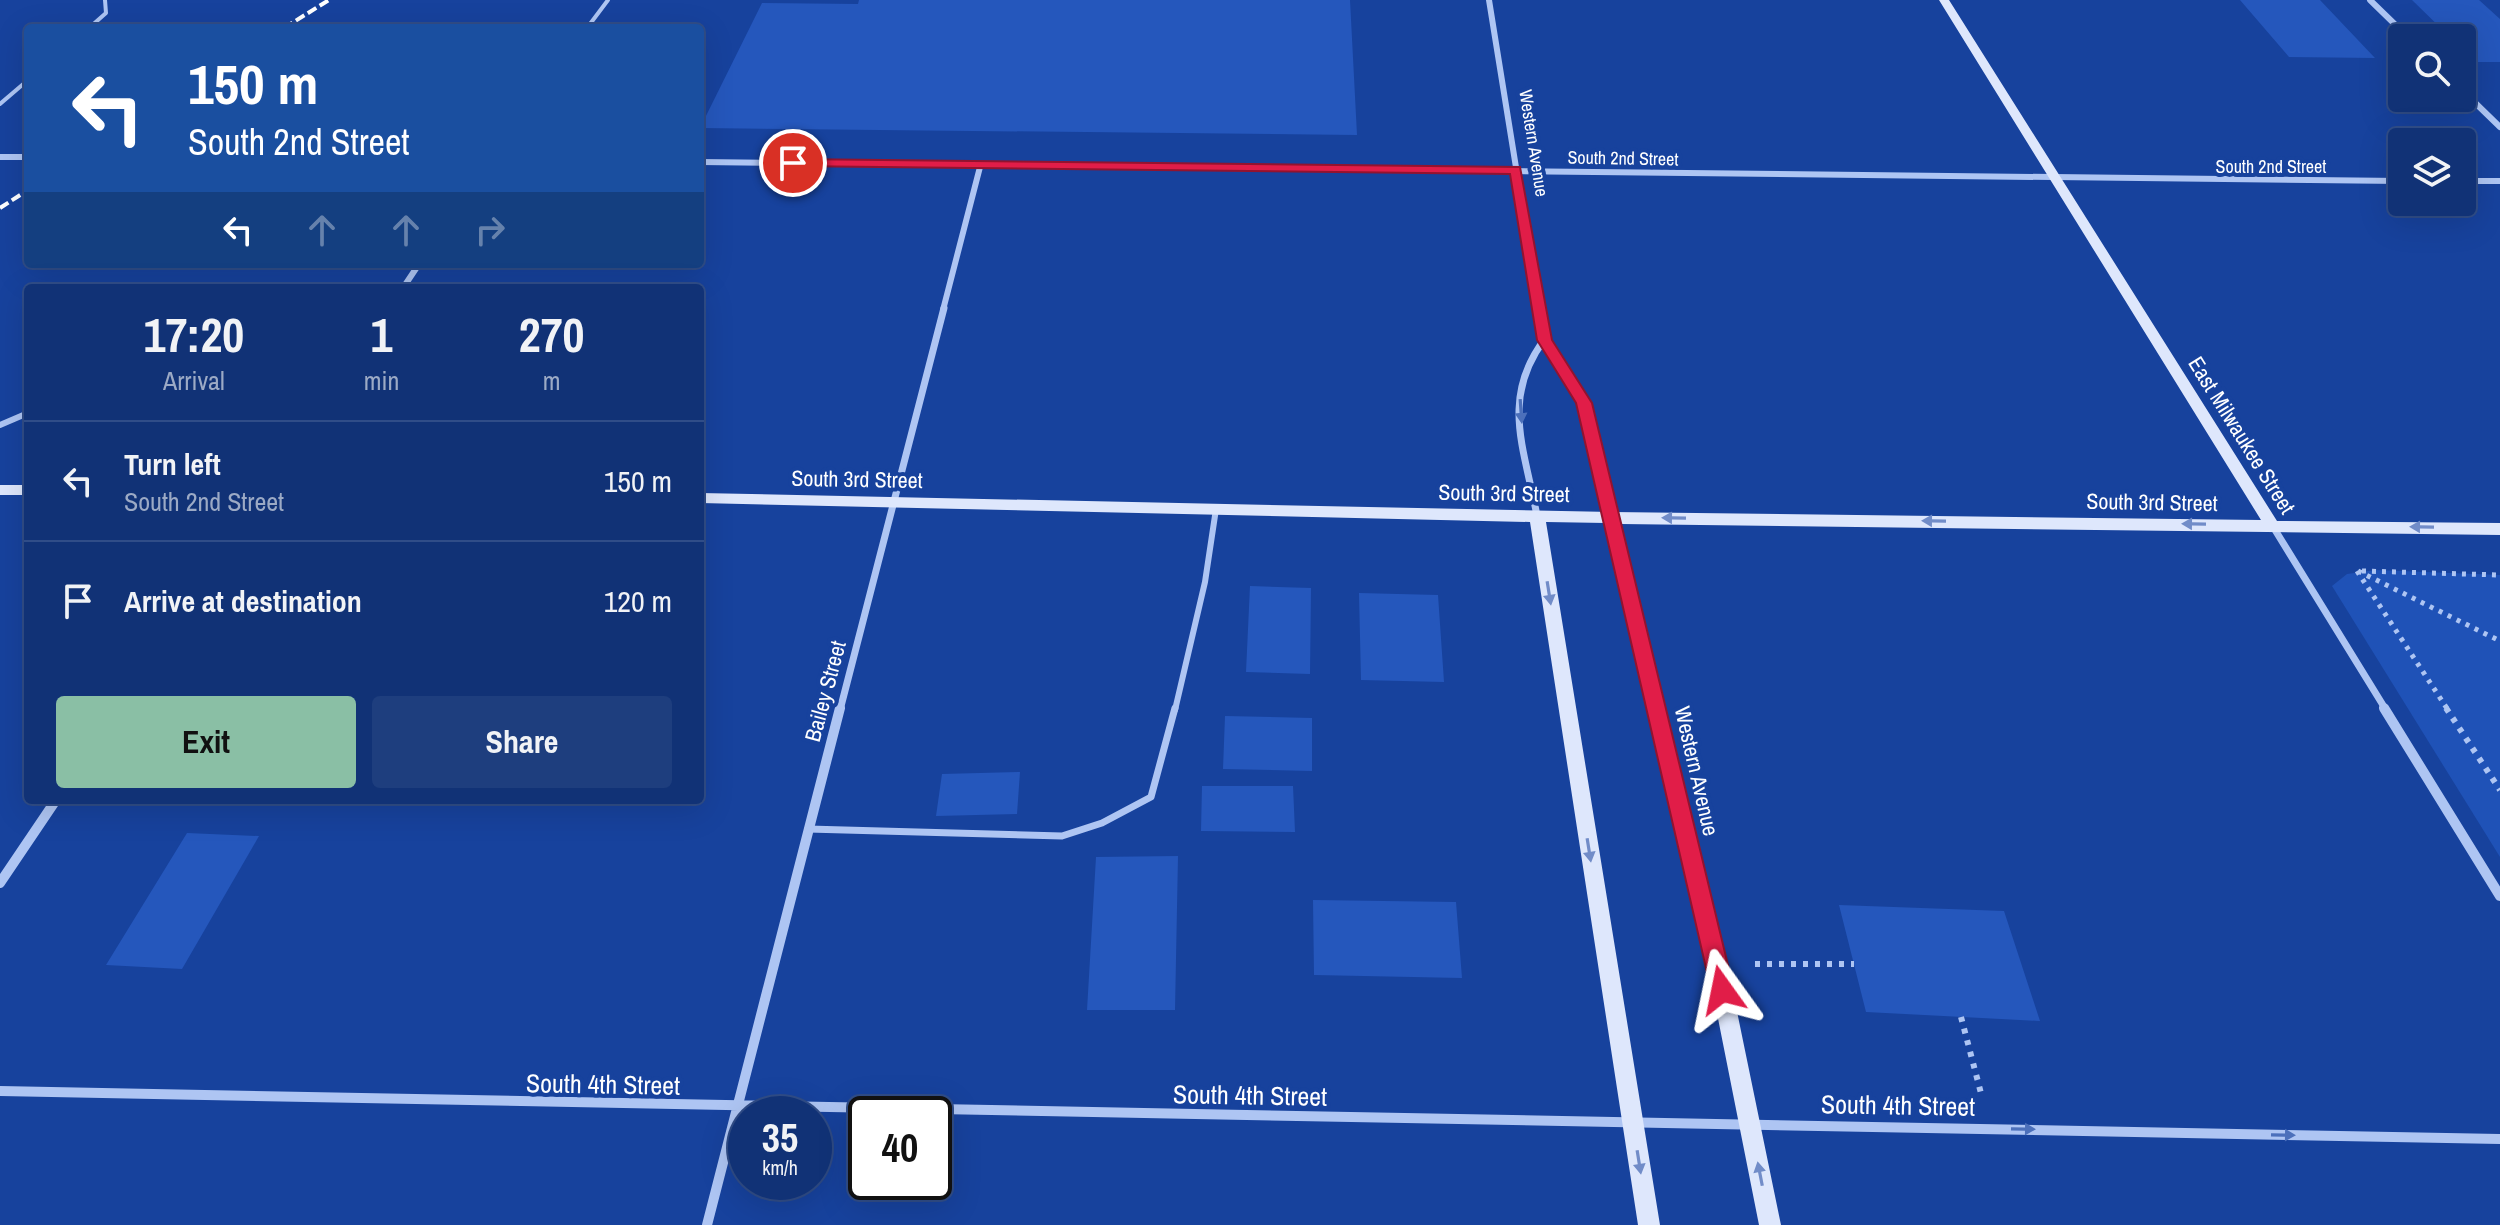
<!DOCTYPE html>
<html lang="en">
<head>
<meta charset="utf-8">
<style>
	:root { --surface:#113276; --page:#1e3e7e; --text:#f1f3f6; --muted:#9caac5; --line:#304d88; --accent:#8abfa5 }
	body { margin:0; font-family:"Archivo Narrow",sans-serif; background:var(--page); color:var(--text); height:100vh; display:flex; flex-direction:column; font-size:30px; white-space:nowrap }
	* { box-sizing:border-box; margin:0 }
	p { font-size:26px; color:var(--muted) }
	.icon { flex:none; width:44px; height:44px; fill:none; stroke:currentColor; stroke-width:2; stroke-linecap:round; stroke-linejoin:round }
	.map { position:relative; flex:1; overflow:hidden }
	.side { position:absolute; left:24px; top:284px; width:680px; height:520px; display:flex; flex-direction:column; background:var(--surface); border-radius:8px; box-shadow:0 8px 32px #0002,0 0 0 2px var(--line) }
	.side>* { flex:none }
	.banner { position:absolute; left:24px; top:24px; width:680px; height:244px; border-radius:8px; box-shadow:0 8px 32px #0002,0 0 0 2px var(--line); background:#1a4fa0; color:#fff; overflow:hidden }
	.tools { position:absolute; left:2388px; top:24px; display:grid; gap:16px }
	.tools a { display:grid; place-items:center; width:88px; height:88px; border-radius:8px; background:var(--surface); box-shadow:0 8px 32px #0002,0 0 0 2px var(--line); font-size:40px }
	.speed { position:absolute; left:728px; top:1096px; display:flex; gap:16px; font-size:40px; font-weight:700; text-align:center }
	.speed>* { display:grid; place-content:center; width:104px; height:104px; border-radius:50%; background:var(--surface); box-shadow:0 8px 32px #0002,0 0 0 2px var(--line); line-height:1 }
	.speed small { font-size:20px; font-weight:400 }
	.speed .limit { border:4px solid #111; border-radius:12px; background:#fff; color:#111 }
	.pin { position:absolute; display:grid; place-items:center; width:68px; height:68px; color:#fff; margin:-34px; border:4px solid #fff; border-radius:50%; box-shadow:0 2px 8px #0007 }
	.me { position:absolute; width:88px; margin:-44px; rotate:348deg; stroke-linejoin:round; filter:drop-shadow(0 0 6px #0008) }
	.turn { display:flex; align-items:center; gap:28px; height:168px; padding:0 32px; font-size:36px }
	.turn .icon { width:104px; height:104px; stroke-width:2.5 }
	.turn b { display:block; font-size:56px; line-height:68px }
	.lanes { display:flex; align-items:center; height:76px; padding:0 32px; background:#0003; justify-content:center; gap:40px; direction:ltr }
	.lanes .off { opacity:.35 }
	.eta { display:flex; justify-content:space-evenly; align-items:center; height:136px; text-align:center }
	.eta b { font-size:48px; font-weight:700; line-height:56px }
	.primary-button { display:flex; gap:16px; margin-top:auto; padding:16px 32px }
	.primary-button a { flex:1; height:92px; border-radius:8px; background:var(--accent); color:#111; font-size:32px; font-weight:700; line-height:92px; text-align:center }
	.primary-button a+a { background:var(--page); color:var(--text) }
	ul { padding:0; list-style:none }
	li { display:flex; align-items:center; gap:24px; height:120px; padding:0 32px; border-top:2px solid var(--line) }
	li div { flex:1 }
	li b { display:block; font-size:30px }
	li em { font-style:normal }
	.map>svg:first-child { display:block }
</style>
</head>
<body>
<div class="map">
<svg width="2500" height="1225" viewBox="0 0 2500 1225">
	<rect width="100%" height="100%" fill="#17429d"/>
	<path fill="#1f52b7" d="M2376,570L2500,575V857L2332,586L2347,574Z"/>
	<path fill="#2557bc" d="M859,0H1350L1357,135L700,128L762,3L858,4Z
		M2240,0H2320L2375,58L2289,57Z
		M2412,0H2479L2500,19V62H2476L2462,48V38H2451Z
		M1250,586L1311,588L1310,674L1246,672Z
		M1359,593L1438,595L1444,682L1361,680Z
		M1225,716L1312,718V771L1223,769Z
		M1020,772L1017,814L936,816L942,774Z
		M1202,786H1293L1295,832L1201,831Z
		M187,833L259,836L182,969L106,965Z
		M1178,856L1175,1010H1087L1096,857Z
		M1313,900L1456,902L1462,978L1314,975Z
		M1839,905L2004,911L2040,1021L1866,1012Z"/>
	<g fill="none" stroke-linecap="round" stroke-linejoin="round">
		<path stroke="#aec5f3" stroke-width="5" stroke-dasharray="4 6" stroke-linecap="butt" d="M2357,571L2448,710
			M2358,571L2500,641
			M2362,571L2500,575"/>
		<path stroke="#aec5f3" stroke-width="6" stroke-dasharray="5 7" stroke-linecap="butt" d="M2446,708L2500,790
			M1755,964H1854
			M1961,1017L1982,1097"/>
		<path stroke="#aec5f3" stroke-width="4" d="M89,28L106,13L105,0
			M587,28L608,0
			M0,104L28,80"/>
		<path stroke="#aec5f3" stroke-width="6" d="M0,425L28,413
			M1175,710L1205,582L1216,509"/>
		<path stroke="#aec5f3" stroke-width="7" d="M808,829L1062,836L1102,823L1151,797L1175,708"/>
		<path stroke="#aec5f3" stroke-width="6" d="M1489,0L1539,310
			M2370,0L2409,38
			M2462,90L2500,127
			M0,157H28
			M700,162L2402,181
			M2462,181H2500
			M403,288L419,264
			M943,310L980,167"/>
		<path stroke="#aec5f3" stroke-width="7" d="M1539,308L1544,340L1584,403L1612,518
			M1537,516C1525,450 1500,399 1544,340
			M2272,525L2386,710
			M840,710L944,308"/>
		<path stroke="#aec5f3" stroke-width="10" d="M2384,708L2500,896
			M0,883L56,800
			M0,1091L2500,1139
			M707,1225L840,708"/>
		<path fill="#dee7fc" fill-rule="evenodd" d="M1939,0H1949L2277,521L2500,523V535L1621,524L1727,963L1781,1225H1759L1707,963L1606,523L1546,522L1660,1225H1638L1530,522L700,503V493L1612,512L2261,520Z
			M0,485H28V495H0Z"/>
		<path stroke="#fff" stroke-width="4" stroke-dasharray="10 4" stroke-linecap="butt" d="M284,28L329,0
			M0,208L28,190"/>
	</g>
	<defs><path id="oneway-solid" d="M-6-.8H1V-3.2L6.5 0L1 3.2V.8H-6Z" transform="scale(2)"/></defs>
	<g fill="#4c70bb">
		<use href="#oneway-solid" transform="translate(1521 411) rotate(86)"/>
		<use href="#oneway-solid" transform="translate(2023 1129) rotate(1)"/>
		<use href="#oneway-solid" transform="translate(2283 1135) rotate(1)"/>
	</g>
	<g fill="#718cc8">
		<use href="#oneway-solid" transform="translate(1674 518) rotate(-179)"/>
		<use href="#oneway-solid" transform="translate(1934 521) rotate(-179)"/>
		<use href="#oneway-solid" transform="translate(2194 524) rotate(-179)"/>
		<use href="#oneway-solid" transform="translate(2422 527) rotate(-179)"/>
		<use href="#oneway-solid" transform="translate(1549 593) rotate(81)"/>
		<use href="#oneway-solid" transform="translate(1589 850) rotate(81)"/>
		<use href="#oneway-solid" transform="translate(1639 1162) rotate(81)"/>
		<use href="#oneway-solid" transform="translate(1760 1174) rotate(-101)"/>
	</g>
	<path fill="#e11d48" stroke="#92132f" stroke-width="2" d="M793,159L1520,167L1552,340L1592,403L1734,990L1730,998L1722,1001L1715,998L1711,990L1576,403L1537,340L1510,174L789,166L787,163Z"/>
	<g text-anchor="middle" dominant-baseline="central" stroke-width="8" stroke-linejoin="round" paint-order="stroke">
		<g font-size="18" fill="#fff" stroke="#17429d">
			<text transform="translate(1534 143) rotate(81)">Western Avenue</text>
			<text transform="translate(1623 158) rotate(1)">South 2nd Street</text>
			<text x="2271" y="166">South 2nd Street</text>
		</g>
		<g font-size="22" fill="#fff" stroke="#17429d">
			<text transform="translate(2242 435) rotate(58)">East Milwaukee Street</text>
			<text transform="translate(857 479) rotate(1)">South 3rd Street</text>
			<text transform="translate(1504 493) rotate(1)">South 3rd Street</text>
			<text transform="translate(2152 502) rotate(1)">South 3rd Street</text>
			<text transform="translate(825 691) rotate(-75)">Bailey Street</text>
			<text transform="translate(1697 771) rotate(77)">Western Avenue</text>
		</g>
		<g font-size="26" fill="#fff" stroke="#17429d">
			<text transform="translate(603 1084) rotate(1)">South 4th Street</text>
			<text transform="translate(1250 1095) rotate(1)">South 4th Street</text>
			<text transform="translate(1898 1105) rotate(1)">South 4th Street</text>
		</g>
	</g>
</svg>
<div class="tools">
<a><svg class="icon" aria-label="search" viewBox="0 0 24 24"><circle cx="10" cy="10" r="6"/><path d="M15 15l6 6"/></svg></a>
<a><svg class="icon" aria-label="layers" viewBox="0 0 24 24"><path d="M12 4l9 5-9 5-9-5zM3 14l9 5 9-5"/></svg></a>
</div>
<div class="speed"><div>35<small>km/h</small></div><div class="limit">40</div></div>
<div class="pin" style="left:793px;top:163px;background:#d93025"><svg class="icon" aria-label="arrive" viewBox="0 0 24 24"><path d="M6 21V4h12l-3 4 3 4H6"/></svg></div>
<svg class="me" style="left:1722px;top:990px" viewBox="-20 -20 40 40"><path d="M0-17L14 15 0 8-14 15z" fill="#e11d48" stroke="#fff" stroke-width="4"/></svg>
<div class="banner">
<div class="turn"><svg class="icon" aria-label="left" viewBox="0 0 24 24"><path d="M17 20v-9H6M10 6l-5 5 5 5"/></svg><div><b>150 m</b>South 2nd Street</div></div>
<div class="lanes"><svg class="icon" aria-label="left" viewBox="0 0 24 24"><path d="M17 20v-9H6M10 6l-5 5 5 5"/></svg><svg class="icon off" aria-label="ahead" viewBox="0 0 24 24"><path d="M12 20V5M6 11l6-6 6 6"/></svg><svg class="icon off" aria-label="ahead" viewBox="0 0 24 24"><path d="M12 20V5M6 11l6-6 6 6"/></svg><svg class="icon off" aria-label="right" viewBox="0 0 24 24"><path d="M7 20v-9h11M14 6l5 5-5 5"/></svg></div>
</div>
<section class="side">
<div class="eta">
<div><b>17:20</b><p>Arrival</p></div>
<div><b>1</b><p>min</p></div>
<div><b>270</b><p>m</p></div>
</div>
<ul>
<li><svg class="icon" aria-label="left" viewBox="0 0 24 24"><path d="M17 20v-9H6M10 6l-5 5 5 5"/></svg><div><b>Turn left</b><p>South 2nd Street</p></div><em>150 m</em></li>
<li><svg class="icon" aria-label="arrive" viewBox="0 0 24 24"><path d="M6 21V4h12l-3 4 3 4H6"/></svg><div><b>Arrive at destination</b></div><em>120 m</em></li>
</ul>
<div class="primary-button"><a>Exit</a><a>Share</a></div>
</section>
</div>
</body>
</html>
